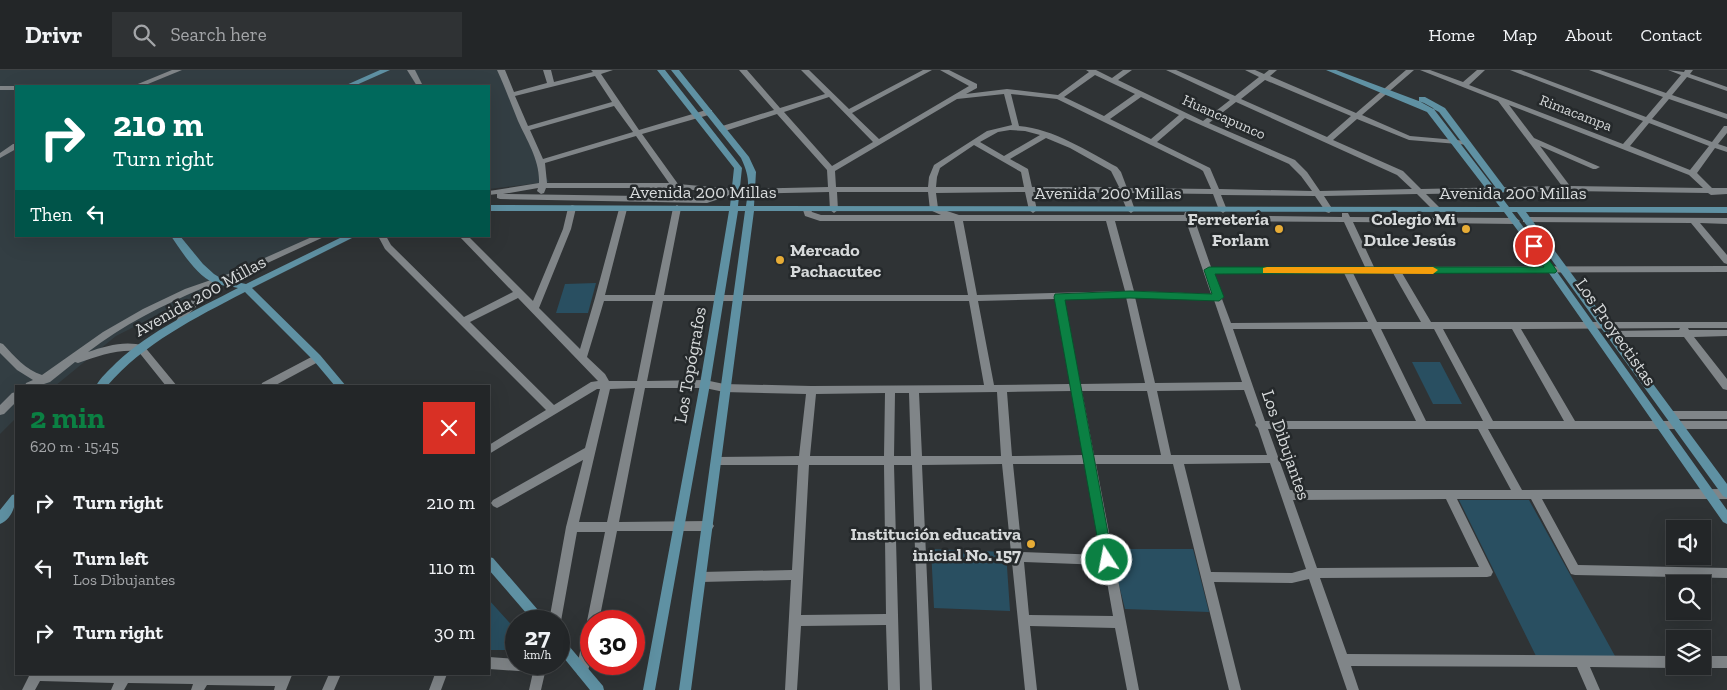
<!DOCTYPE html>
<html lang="en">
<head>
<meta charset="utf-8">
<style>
	:root { --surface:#232628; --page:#2f3234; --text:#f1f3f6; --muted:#a3a5a8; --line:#404345; --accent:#0b8043 }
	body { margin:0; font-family:"Zilla Slab",serif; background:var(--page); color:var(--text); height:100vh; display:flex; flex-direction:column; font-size:19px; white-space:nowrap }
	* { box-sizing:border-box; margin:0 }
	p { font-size:16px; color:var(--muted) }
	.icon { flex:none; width:28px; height:28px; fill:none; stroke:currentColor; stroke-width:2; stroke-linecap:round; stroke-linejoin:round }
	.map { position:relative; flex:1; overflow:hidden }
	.details { position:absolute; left:15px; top:315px; width:475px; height:290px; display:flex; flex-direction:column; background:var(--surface); border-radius:0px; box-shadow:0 5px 20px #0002,0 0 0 1px var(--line) }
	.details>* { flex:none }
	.banner { position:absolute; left:15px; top:15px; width:475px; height:152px; border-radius:0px; box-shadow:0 5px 20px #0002,0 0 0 1px var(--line); background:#00695c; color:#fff; overflow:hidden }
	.buttons { position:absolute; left:1666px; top:450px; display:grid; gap:10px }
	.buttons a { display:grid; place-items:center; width:45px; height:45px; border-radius:0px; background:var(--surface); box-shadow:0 5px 20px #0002,0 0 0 1px var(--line); font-size:25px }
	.speed { position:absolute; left:505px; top:540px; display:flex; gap:10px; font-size:25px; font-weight:700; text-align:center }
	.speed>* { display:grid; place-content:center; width:65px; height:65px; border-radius:50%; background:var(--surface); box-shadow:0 5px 20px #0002,0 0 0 1px var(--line); line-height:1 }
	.speed small { font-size:12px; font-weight:400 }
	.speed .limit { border:8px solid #d22; background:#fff; color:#111 }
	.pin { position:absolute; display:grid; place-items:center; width:42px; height:42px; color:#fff; margin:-21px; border:2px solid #fff; border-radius:50%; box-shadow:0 1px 5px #0007 }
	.me { position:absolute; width:55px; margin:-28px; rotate:349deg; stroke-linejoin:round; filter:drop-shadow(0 0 4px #0008) }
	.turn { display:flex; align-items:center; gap:18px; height:105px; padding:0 15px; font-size:22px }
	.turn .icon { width:65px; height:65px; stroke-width:2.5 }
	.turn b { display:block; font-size:35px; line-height:42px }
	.then { display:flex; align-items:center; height:48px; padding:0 15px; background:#0003; gap:10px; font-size:19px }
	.round { display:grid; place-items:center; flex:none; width:52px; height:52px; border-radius:0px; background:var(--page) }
	.headline { display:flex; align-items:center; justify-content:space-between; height:85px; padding:0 15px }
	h1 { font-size:30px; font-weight:700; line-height:38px; color:var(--accent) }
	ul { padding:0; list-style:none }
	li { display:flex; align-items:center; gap:15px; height:65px; padding:0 15px }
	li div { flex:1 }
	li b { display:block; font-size:19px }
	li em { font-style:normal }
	header { display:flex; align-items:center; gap:30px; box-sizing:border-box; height:70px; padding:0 25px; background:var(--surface); border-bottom:1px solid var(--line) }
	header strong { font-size:24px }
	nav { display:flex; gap:28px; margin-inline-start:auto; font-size:18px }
	.search { width:350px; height:45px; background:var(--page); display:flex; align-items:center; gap:12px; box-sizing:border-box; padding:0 18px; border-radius:0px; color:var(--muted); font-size:19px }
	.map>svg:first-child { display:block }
</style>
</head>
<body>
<header>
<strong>Drivr</strong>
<div class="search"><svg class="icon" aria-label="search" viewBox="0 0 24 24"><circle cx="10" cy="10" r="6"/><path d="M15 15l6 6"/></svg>Search here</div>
<nav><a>Home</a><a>Map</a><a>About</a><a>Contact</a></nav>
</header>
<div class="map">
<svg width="1727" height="620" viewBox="0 0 1727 620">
	<rect width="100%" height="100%" fill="#2f3335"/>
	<path fill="#333e43" d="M0,0H499L537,92L549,112L489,119V16H16V166H314L116,266L55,316H16V348L0,364Z"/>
	<path fill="#294f61" d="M596,213L588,243H556L565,214Z
		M1412,292H1440L1462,334H1433Z
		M1459,430H1529L1615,586H1536Z
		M931,479L1006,482L1010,541L934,538Z
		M1110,479H1193L1209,542L1125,539Z
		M489,530L516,560V580H489Z"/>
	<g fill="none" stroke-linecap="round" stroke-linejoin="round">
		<path fill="#808588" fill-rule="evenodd" d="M172,0H182L143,16H133Z
			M407,0H415L423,16H417Z
			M497,0H505L514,22L547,13L543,0H551L554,12L593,2L591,0H613L601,4L639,60L706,40H712V44L642,64L678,114L735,119L828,117L827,100L777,44L725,61H719V57L774,40L739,0H747L780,38L825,24L801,0H809L849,39L923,0H932L852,43L879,69L969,16L940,0H949L977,14V18L966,24L1007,19L1058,25L1089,2L1086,0H1096L1112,8L1123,0H1132L1118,10L1203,51L1230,30L1166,0H1176L1235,26L1259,7L1245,0H1255L1264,4L1269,0H1277L1270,6L1356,43L1406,0H1414L1362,45L1410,66L1467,71L1471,73L1470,75L1409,70L1357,49L1333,70L1403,101L1421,119L1562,116L1498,31L1420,0H1430L1463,12L1477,0H1485L1469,15L1623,74L1643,51L1510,0H1521L1646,47L1663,27L1589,0H1600L1666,23L1681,5L1668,0L1684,2L1685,0H1693L1690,4L1727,17V21L1687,7L1672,25L1727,44V49L1669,29L1652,49L1712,72L1724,56H1727V63L1718,74L1727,77V82L1715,78L1697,103L1712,118H1727V124L1711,125L1708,123L1568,121L1426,124L1442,140L1438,143L1435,142L1417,124L1324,126L1333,140L1329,143L1326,142L1315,126L1221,125L1227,140L1223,143L1219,140L1213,124L1129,123L1135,140L1131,143L1127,140L1120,123L1033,122L1037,140L1033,143L1029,140L1025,122L936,123L938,138L959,145H1184L1185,142H1191L1193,145L1342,147V143H1348L1350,147L1516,148L1520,151L1516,154L1353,152L1374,197L1727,196V202L1402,203L1431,252H1727V258H1688L1689,260H1727V266L1694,267L1727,309V320L1723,319L1684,267H1611L1606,264L1611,261L1679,260L1680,258L1521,259L1575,351H1727V359H1488L1522,420L1727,419V429H1542L1578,495L1727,498V508L1575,505L1571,504L1531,429H1457L1493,502L1491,506L1487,507L1320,508L1347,584L1675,586V596H1679L1675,598L1590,597L1600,620H1587L1577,597L1351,596L1359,620H1347L1309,509L1292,513L1214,512L1241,620H1229L1173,394H1096L1139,620H1127L1115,558L1030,556L1037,620H1025L1002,394L922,395L932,620H920L912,395H894L900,620H888L886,555L801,556L797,620H785L791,510L701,512L697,511L695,507L697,503L701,502L792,500L798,395H716L712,394L711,391L712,388L716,387L799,386L806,324L724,322L705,318H645L619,452L708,451L712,453L714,456L712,459L708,461H617L599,551H591C591,569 594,589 586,605L582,607L578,605L576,601L585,558L588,553L587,551L605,462H577L561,551L559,555V551H549L566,457L583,390L501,436L497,438L493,436L491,433L493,430L585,378L600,319H597L489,384V375L546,340L385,179L378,166H386L391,175L464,247L513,222L459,166H468L533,231L563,159L568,138L572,135L575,136L576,138L571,159L539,238L580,279L595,228L619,139L623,136L627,139L605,225H655L673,138L677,135L681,138L664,225H968L954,151H820L805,146L803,140L804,138H810L812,142L821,145H941L930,140L928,122H837L838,140L834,143L830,140L829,122L734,124L707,133L500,129L497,128V124L489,125V121L539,113C540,90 527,71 518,51C511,34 505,17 497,0ZM1095,5L1135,24L1104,46L1064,27ZM595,6L612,32L528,56L515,26ZM1265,10L1351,46L1327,67L1241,29ZM1004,24L1012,55L987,61L934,95L929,107L928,117H836L835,101L957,29ZM1011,24L1057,29L1200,99L1203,101L1211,119L1127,118L1121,102L1117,97C1087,81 1054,59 1019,56ZM829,27L873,72L832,96L784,42ZM1141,27L1179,45L1151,69L1110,49ZM1236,32L1397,105L1412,119L1320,121L1307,102L1295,90L1209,53ZM1509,35L1689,105L1703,118L1570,116L1540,76L1593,99H1596L1600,97L1534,68ZM614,36L633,62L543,89L530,60ZM1185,48L1289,94L1301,106L1312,121L1219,119L1210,98L1157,72ZM1649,53L1709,76L1690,100L1630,76ZM1010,60L1025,61L1040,65L1004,86L980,72L998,62ZM636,66L669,113H547L545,93ZM1046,68L1070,78L1111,101L1119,117H1032L1028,99L1010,89ZM974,75L1021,102L1024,117H936L937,107L940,98ZM538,118L537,121L541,124L544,123L546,118H674L723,123L707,127L503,124ZM963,151H1106L1125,221L977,225ZM1115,151H1186L1211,224L1134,221ZM1195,151L1344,152L1365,197H1211ZM1213,203H1344L1368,252L1231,253L1222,229L1224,227L1221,224ZM1353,203H1393L1421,252H1377ZM1126,227L1145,313L1080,314L1064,229ZM1135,227L1214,230L1242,312L1155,313ZM518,228L597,310L598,311L591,312L554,335L470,252ZM1055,229L1070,314L994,315L978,231ZM604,231H653L637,311H609L605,304L587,287ZM663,231H969L984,315L811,316L724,314L705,310L647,311ZM1233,259H1371L1416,351H1265ZM1381,259H1434L1483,351H1426ZM1443,259H1512L1564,351H1493ZM635,318L607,452H579L610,319ZM1244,320L1256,353L1255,355L1258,358L1267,385H1171L1157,321ZM1072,321L1083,385L1012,386L1007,322ZM1082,321H1147L1161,385H1094ZM997,322L1001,386H922L919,323ZM885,323L884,386H810L816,324ZM895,323H909L911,386H894ZM1268,359H1478L1511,420H1290ZM1270,393L1306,499L1292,503L1211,502L1184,394ZM1013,394H1085L1102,485L1022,482ZM809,395H884L886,544L801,545ZM1446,429L1479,497L1317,498L1293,430ZM1024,492L1104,495L1113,546L1029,545Z
			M0,16H18H16V20H0Z
			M13,74H16V79L0,88V83Z
			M1526,147L1727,148V154L1700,153L1727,185V194L1724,193L1691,153L1523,152V148Z
			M314,166H326L237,207L220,212L187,246L184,254H178L176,252L180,243L203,218C163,235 123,255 88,282C106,276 126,270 144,276L177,316H166L138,281C117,279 98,286 78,293L75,292L50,312L38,316H25L26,313L33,310L17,300L0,283V273L3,274C14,286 26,300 42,305L103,262L143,239L185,219L231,203Z
			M317,284L322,288L320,291L274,316H261L262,313Z
			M16,322V332L4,344L0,345V335L12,323Z
			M1671,341H1727V349H1671L1667,348L1666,345L1667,342Z
			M1702,586H1727V598H1702L1698,596H1702Z
			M489,587L516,589V594H547L541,620H529L533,602L489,599Z
			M30,604H292V605L286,620H274L275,616L207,615L204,620H191L193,614L128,613L124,620H111L114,613L40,611L35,620H22Z
			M329,604H341L334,620H322Z
			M435,604H447L441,620H429Z"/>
		<path fill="#5f91a3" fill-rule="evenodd" d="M380,0H390L354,16H344Z
			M657,0H665L742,98L738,136H746C749,115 750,107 741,88L671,0H679L749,87L756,102L754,136L1500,137L1427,42L1326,0H1336L1424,33L1433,38L1509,137H1727V143L1526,142L1727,414V428L1723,426L1517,142H1512L1555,199L1727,440V454L1723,452L1549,203L1504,142L754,141L691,620H679L745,141H738L710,314L655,620H643L700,314L729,141H489V135L730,136L734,98Z
			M1419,27H1425L1445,38L1505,118V122H1499L1439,42L1419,31Z
			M171,166H180L203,194L214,204L222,209L246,214L344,166H356L252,218L320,285L346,316H335L314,291L245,222C195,248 144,273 107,316H96C100,308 109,300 116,293C151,260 196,240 238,218C230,216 221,216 214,213C196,205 182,182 171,166Z
			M16,424C16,435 12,449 0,454V440L12,425Z
			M489,487L493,488L544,547L546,551H533L489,500Z
			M559,567L563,569L603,616L604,620H590L559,582Z"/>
	</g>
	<path fill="#0b8043" stroke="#07532c" d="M1530,173H1537L1557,201L1555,203L1215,204L1224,227L1219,231L1130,228L1065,230L1113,490L1111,494L1107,496L1102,494L1054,227L1055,224L1130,221L1212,224L1204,200L1209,197H1544L1529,176Z"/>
	<path fill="#f59e0b" d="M1267,197H1433L1438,200L1433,204L1263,203V198Z"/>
	<g fill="#e7ac36" stroke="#25292b" stroke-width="2">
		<circle cx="1279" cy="159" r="5"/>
		<circle cx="1466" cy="159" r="5"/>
		<circle cx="780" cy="190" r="5"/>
		<circle cx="1031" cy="474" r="5"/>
	</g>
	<g text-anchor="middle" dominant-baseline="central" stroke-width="5" stroke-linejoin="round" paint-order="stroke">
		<g font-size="15" fill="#d6d9da" stroke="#25292b">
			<text transform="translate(1576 43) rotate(21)">Rimacampa</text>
			<text transform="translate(1224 47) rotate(24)">Huancapunco</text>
		</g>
		<g font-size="18" fill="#d6d9da" stroke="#25292b">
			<text x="703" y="122">Avenida 200 Millas</text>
			<text x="1108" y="123">Avenida 200 Millas</text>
			<text x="1513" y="123">Avenida 200 Millas</text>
			<text transform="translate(200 226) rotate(-29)">Avenida 200 Millas</text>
			<text transform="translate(1616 262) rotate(55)">Los Proyectistas</text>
			<text transform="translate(690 295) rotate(-80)">Los Topógrafos</text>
			<text transform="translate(1286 375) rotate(71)">Los Dibujantes</text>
		</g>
		<g font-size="18" font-weight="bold" fill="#d6d9da" stroke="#25292b" text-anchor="end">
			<text x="1269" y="149">Ferretería<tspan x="1269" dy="21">Forlam</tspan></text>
			<text x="1456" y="149">Colegio Mi<tspan x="1456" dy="21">Dulce Jesús</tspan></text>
			<text x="790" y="180" text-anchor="start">Mercado<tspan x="790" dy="21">Pachacutec</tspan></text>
			<text x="1021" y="464">Institución educativa<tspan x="1021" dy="21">inicial No. 157</tspan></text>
		</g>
	</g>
</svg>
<div class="buttons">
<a><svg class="icon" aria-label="sound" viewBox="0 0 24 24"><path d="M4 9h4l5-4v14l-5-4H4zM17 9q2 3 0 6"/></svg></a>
<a><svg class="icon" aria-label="search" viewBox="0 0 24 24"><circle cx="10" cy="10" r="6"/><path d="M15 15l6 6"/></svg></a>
<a><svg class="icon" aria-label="layers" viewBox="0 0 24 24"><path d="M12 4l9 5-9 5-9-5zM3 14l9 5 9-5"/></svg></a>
</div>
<div class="speed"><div>27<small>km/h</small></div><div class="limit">30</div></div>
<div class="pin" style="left:1534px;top:176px;background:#d93025"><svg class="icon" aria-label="arrive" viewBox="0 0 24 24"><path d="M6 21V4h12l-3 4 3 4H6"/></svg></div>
<svg class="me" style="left:1107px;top:490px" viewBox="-20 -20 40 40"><circle r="17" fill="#0b8043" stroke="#fff" stroke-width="3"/><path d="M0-11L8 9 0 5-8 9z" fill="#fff"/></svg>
<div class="banner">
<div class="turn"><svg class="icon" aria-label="right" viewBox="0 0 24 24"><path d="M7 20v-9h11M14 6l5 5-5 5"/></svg><div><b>210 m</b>Turn right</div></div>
<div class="then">Then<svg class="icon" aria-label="left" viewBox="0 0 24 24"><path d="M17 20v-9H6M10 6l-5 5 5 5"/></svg></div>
</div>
<section class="details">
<div class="headline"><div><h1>2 min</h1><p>620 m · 15:45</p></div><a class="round" style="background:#d93025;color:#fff"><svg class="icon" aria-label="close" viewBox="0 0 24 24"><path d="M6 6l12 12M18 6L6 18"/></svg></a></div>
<ul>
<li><svg class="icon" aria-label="right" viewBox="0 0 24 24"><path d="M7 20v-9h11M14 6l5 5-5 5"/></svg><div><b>Turn right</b></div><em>210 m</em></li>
<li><svg class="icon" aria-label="left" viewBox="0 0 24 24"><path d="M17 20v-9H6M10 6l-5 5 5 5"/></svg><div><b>Turn left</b><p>Los Dibujantes</p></div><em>110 m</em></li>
<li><svg class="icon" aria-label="right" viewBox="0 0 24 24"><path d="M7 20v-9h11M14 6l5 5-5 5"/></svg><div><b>Turn right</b></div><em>30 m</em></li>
</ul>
</section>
</div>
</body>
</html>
